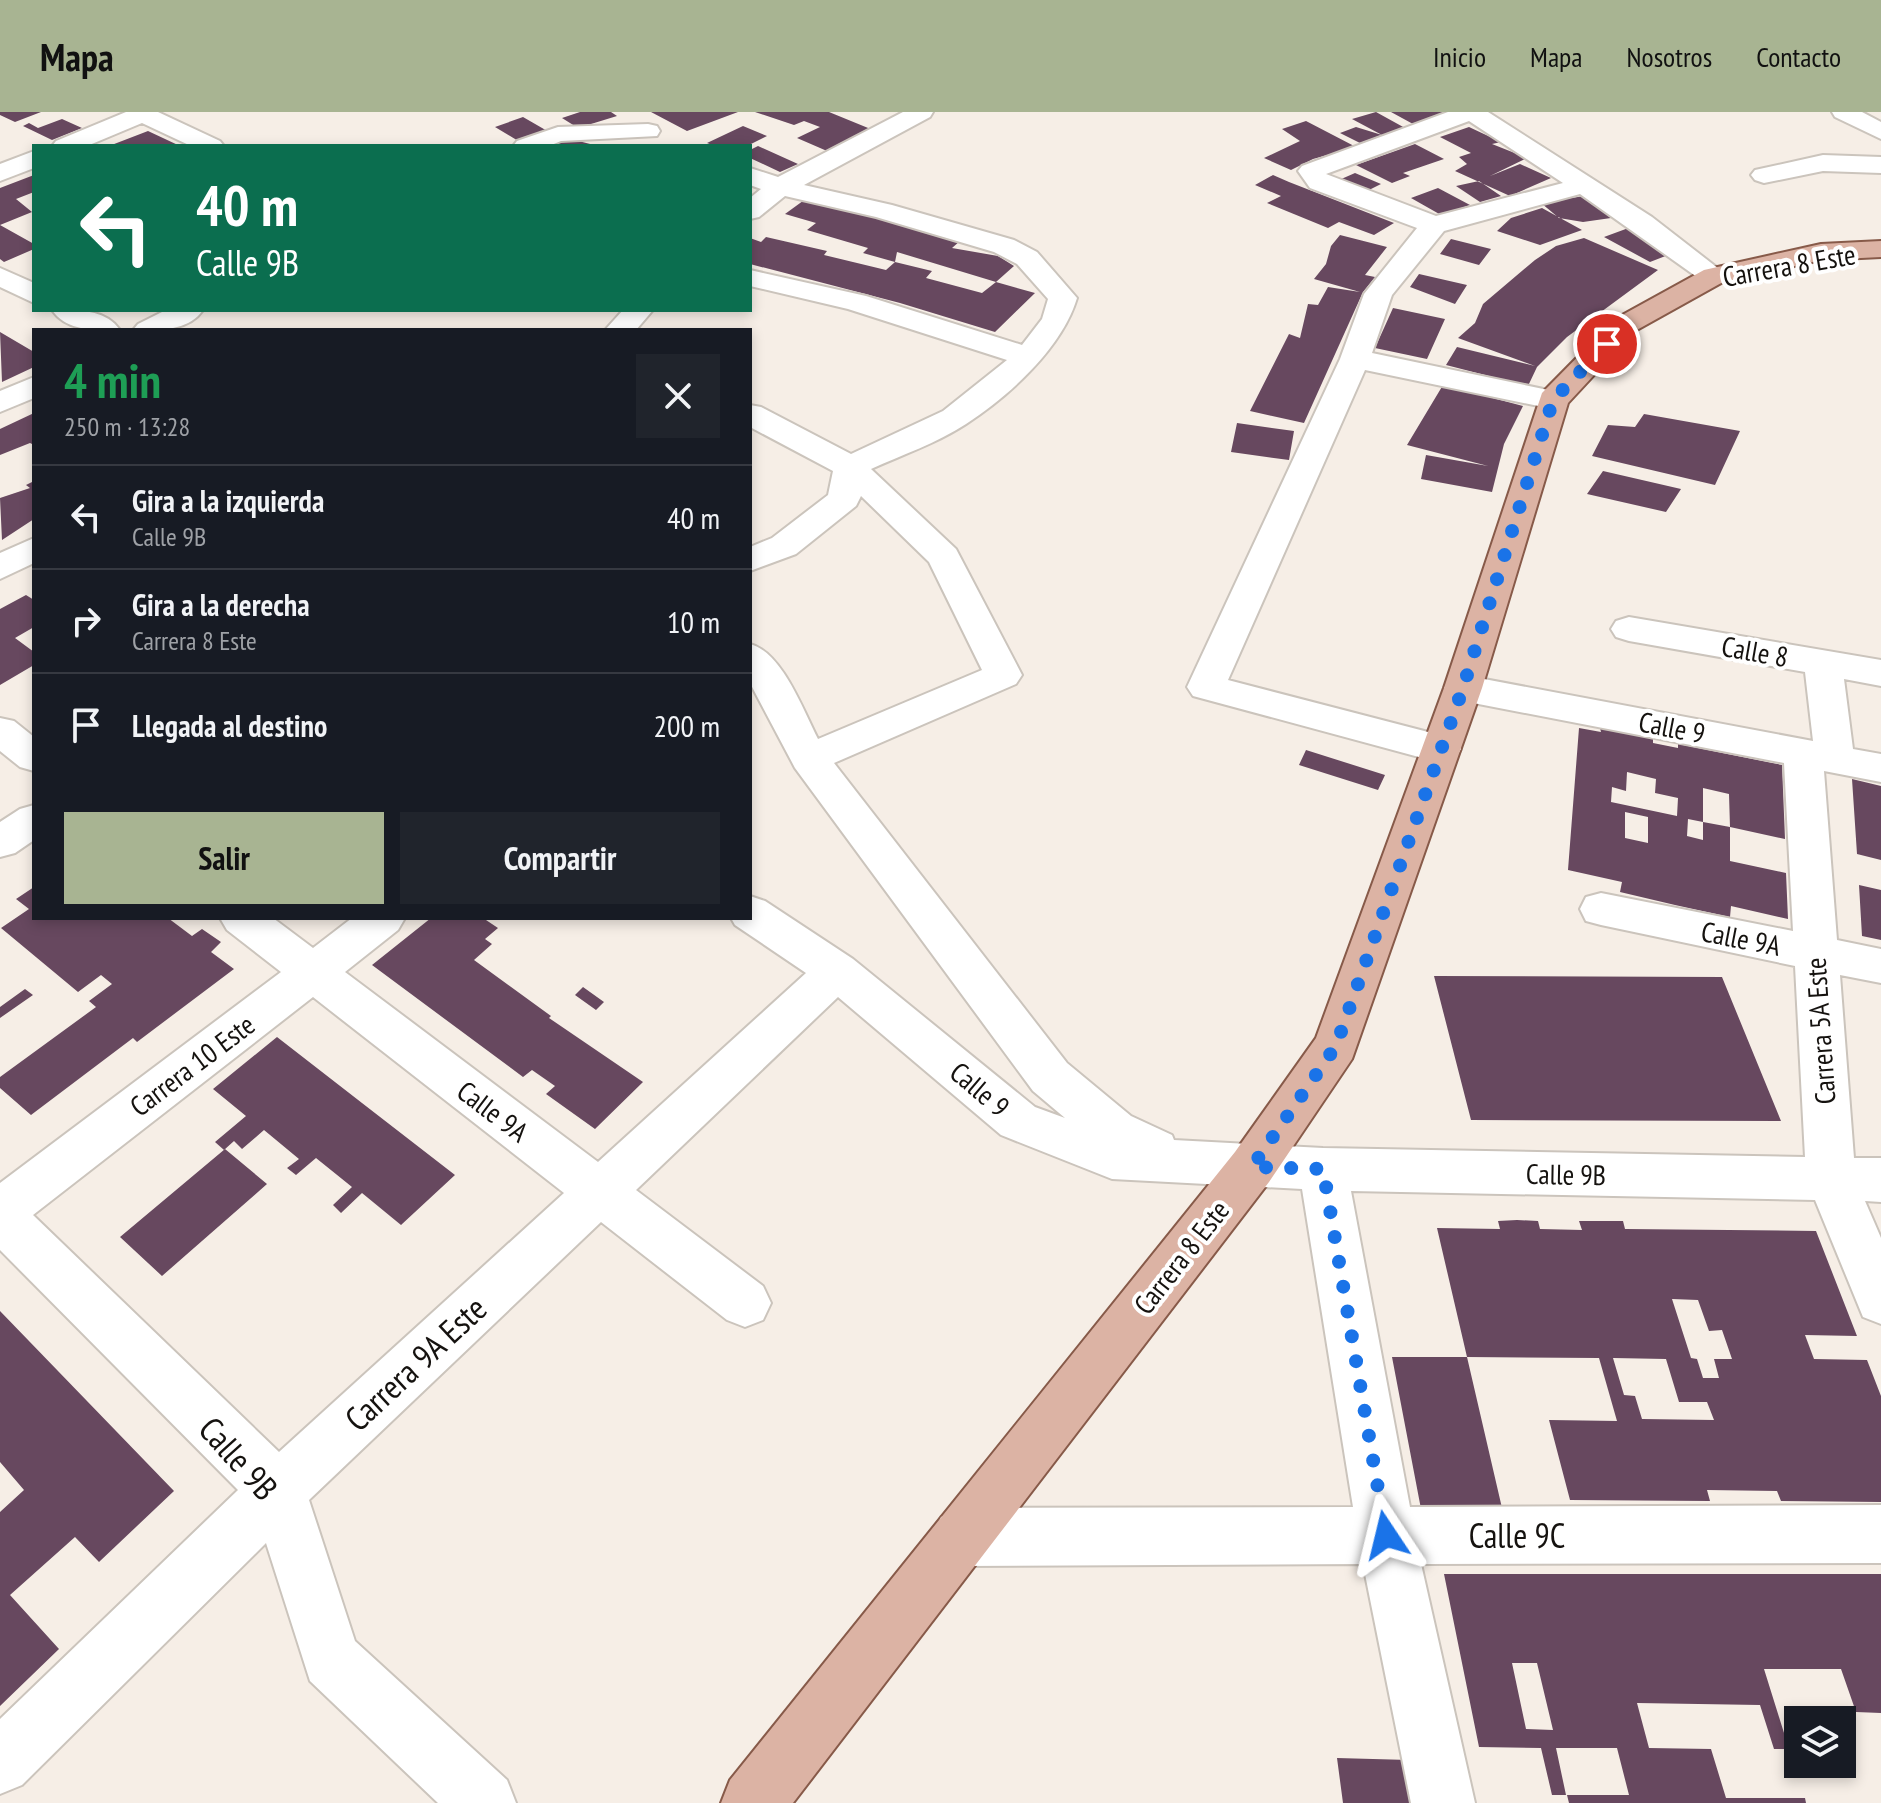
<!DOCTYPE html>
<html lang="es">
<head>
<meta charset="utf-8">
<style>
	:root { --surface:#171b24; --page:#20242c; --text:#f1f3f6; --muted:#9ea1a6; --line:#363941; --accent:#a8b492 }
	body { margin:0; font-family:"PT Sans Narrow",sans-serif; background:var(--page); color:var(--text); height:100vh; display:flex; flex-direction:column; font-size:30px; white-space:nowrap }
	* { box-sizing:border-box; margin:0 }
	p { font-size:26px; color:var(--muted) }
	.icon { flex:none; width:44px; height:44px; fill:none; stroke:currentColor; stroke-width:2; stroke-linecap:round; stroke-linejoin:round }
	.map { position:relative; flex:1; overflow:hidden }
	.drawer { position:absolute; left:32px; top:216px; width:720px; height:592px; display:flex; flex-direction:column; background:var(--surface); border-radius:0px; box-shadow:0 4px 12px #0003 }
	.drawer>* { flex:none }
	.banner { position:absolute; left:32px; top:32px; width:720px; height:168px; border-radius:0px; box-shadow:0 4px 12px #0003; background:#0b6e4f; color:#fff; overflow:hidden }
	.fabs { position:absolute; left:1784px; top:1594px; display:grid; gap:16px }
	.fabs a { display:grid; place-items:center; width:72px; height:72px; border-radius:0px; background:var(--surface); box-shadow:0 4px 12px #0003; font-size:40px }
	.pin { position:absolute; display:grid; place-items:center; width:68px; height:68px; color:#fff; margin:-34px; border:4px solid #fff; border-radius:50%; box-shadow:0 2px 8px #0007 }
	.me { position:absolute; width:88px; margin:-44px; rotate:350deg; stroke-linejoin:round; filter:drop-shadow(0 0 6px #0008) }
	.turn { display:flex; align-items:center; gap:28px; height:168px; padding:0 32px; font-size:36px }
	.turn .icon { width:104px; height:104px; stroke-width:2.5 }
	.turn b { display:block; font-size:56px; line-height:68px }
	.round { display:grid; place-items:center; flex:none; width:84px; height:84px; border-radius:0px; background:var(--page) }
	.head { display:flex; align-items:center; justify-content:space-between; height:136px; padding:0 32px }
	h1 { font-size:48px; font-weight:700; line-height:60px; color:#1e9e55 }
	.button { display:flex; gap:16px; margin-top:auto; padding:16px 32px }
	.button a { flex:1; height:92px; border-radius:0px; background:var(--accent); color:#111; font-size:32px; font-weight:700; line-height:92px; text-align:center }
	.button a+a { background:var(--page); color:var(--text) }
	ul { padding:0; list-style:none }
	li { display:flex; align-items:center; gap:24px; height:104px; padding:0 32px; border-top:2px solid var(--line) }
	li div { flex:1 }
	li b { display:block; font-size:30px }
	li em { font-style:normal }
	header { display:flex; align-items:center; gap:48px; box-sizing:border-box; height:112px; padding:0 40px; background:var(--accent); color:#111 }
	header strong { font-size:38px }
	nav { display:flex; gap:44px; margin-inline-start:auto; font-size:28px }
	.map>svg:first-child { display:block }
</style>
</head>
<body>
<header>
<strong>Mapa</strong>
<nav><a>Inicio</a><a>Mapa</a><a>Nosotros</a><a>Contacto</a></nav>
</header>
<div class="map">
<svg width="1881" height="1691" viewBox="0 0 1881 1691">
	<rect width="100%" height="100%" fill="#f6eee6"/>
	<path fill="#67485f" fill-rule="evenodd" d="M0,0H41L15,10L0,3Z
		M580,0H611L617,4L578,16L562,6Z
		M651,0H738L687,19Z
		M755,0H829L873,18L827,39L797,26L820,15L804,9L794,13Z
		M1376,0L1405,16L1382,23L1352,7Z
		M1391,0H1448V1L1413,12Z
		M523,5L549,20L520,30L495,15Z
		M62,7L82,16L52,28L23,14L29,11L38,16Z
		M1306,9L1356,35L1313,47L1291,58L1264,46L1300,29L1282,17Z
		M743,14L767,24L747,34H715L707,31Z
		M1356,15L1382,23L1360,31L1340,21Z
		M1469,15L1501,30L1492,32L1527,46L1490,64L1520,52L1551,66L1510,84L1455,59L1467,52L1459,45L1471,41L1440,25Z
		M148,19L180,34H109Z
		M563,25L594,33V34H548Z
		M1415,32L1444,47L1403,61L1410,64L1392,71L1356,53Z
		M758,34L798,52L780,60L750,46V38Z
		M1355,61L1381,72L1365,80L1339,68Z
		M34,63V80L16,87L32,100L0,113V76Z
		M1273,63L1289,70L1394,111L1374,123L1339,110L1328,116L1267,91L1281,84L1255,73Z
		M1479,69L1501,84L1480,90L1456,74Z
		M1438,76L1470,93L1441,103L1411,86Z
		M1584,84L1611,106L1583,110L1559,106L1541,91Z
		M807,86L960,129L952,136L998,144L1014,154L996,170L1035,181L995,220L900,191L750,152V126L761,130L766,125L827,139L824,143L886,158L895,150L932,159L926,166L982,181L996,170L897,140L895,150L863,141L868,136L807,118L816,111L785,102Z
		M1542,96L1582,118L1540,133L1497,119L1511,106Z
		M1642,111L1681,138L1650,150L1604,125Z
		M0,113L34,132V137L4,150L0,147Z
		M1340,123L1387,135L1365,163L1375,165L1363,180L1304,311L1250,299L1289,222L1300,226L1308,192L1318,193L1328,175L1360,180L1314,167L1326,152L1331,134Z
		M1584,126L1658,158L1567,225L1537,255L1528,274L1446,253L1457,235L1535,254L1458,226L1475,211L1483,192L1535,148L1556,134Z
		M1451,127L1491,137L1479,153L1440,142Z
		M1419,162L1467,173L1455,192L1410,175Z
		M1393,196L1445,207L1427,247L1375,236Z
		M0,220L34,240V255L2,270Z
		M1443,273L1523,294L1504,332L1492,380L1421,367L1426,343L1488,354L1407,333Z
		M34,301V333L30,331L0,343V317Z
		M1644,302L1740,319L1715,373L1592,344L1608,313L1635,315Z
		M1237,311L1294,319L1289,348L1231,340Z
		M1603,359L1681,377L1666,400L1587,382Z
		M34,369V407L2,428L0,386L30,376L26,373Z
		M26,483L34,488V515L15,526L34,540V553L0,573V497Z
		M1579,616L1601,620L1600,616H1604L1653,627V631L1678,636V632L1782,653L1785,727L1730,715V749L1786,761L1788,807L1731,794L1730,805L1675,793L1620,780L1622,770L1568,758ZM1627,660L1656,667L1655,681L1678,686L1677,704L1611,690L1612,675L1626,679ZM1703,676L1729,682L1730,715L1703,710V728L1687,724L1688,707L1703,710ZM1625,700L1648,705V731L1625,726Z
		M1306,638L1385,663L1378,678L1299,653Z
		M1852,667L1881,674V748L1857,742Z
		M1859,773L1881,778V828L1862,824Z
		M34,775V806H168L192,824L202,817L221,830L211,840L234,857L137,930L133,926L31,1003L0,976V965L96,895L89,889L112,872L101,863L78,880L1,816L29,797L16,787Z
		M431,806H483L498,816L485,827L492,832L474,848L551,904L549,906L643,970L595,1017L546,982L555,974L532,958L523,965L372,853Z
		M1434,864L1722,865L1781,1009L1471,1008Z
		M583,875L604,890L596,898L575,883Z
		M25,877L33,883L0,906V895Z
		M277,925L362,991L455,1063L401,1113L362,1081L341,1101L333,1093L352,1075L316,1046L296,1063L287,1056L299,1047L264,1018L242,1037L234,1029L224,1038L215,1030L246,1004L213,977Z
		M225,1037L267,1072L162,1164L120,1125Z
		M1517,1108L1538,1109L1540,1117L1582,1118L1579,1109H1623L1625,1117L1816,1119L1857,1224L1805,1223L1814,1247L1867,1248L1881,1284V1390L1781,1389L1777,1379L1707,1378L1710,1389L1570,1388L1549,1308L1617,1309L1599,1246L1467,1245L1502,1396L1421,1397L1392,1245H1467L1437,1116L1500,1117L1498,1109ZM1672,1187L1698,1188L1709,1219L1722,1218L1732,1247H1714L1719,1266H1703L1697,1247L1691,1246ZM1613,1246L1666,1247L1679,1290H1707L1714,1308L1642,1307L1635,1284L1624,1283Z
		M0,1199L174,1379L99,1450L75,1425L10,1483L59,1537L0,1594V1400L24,1378L0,1350Z
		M1444,1462H1881V1601L1856,1600L1841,1557H1764L1789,1637H1774L1760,1593L1637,1591L1649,1636L1711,1637L1726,1686H1805L1806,1691H1569L1567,1683H1629L1617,1636H1556L1566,1683H1552L1541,1636L1479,1635ZM1512,1551H1537L1553,1618L1526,1617Z
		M1337,1646L1409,1648L1416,1691H1343Z"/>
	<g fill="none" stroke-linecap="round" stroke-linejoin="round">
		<g stroke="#cbc4bc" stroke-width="4">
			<path id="minor" d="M126,0H158L220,29L224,34H191L142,11L87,34H52L56,29Z
				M903,0H933L930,5L804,73L892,93L1014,128L1037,140L1077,186C1062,236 1009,284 966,312C937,331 902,343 871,357L956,437L1022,563L1016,572L834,651L1067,951L1131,1004L1172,1023L1174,1028L1323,1036L1805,1045L1795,854L1601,813L1586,809L1580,797L1586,785L1601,781L1793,819L1784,651L1463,589L1450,585L1444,576L1450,567L1463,563L1813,629L1805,560L1629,529L1616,525L1611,517L1616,509L1629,505L1881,548V574L1844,567L1853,637L1881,642V670L1824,659L1837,828L1881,837V871L1840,863L1854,1046H1881V1090L1865,1089L1881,1126V1212L1863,1205L1815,1088L1351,1079L1410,1395L1881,1393V1451L1421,1452L1475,1691H1411L1363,1452L961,1454L941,1445L932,1425L941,1405L961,1396L1353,1395L1302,1077L1112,1067L1001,1023L838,885L636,1078L763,1174L771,1191L763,1208L745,1215L727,1208L601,1110L309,1388L355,1529L507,1668L516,1691H438L310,1569L266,1431L22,1673L0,1682V1607L238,1378L0,1138V1071L281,860L227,818L220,806H273L313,836L352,806H405L398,818L345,860L598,1050L806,861L735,813L731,806H750V784L765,789L853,847L1035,995L1065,1006L1033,979L795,656L750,571V532C782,540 803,598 818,627L982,558L929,450L861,384L856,394L796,442L750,459V435L772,426L828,383L833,359L750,315V293L761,295L851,342L943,299L1007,248L848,197L750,174V158L866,184L1022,233L1042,207L1048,187L1017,152L994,140L876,105L785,84L759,105L750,107V86L761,77L750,73V56L778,65ZM313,885L564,1081L279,1340L33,1103Z
				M1448,0H1488L1652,105L1728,164L1724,170L1714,172L1704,170L1580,82L1444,119L1392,183L1372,241L1553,279L1564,281L1569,288L1564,295L1553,297L1365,258L1228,568L1455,627L1461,637L1455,647L1441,651L1193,584L1187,575L1340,247L1364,182L1417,116L1310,76L1298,59L1302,54ZM1469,9L1563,71L1436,104L1326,62Z
				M1832,0H1862L1881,10V27L1835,5Z
				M648,12L657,14L660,19L657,24L561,29L549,34H513L517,29L558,15Z
				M34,39V56L0,69V52Z
				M1823,43L1881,45V61L1823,59L1764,71L1755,68L1751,63L1755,58Z
				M0,156L34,171V191L0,175Z
				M52,198C75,198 105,196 120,218C96,218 67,220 52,198Z
				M166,198H203C188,220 157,218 133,218L138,212Z
				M623,198H653L636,218H605Z
				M34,265V286L0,300V279Z
				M34,426V451L0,467V441Z
				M0,606L14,609L34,625V659L20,655L0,639Z
				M34,693V728L15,741L0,745V710L20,697Z"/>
		</g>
		<g stroke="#875a49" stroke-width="4">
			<path id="major" d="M1881,129V145L1821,148L1723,170L1635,219L1568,291L1482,576L1352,947L1269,1070L793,1691H721L730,1668L1235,1040L1316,926L1444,576L1542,281L1615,207L1704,158L1821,132Z"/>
		</g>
		<use href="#minor" fill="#fff" fill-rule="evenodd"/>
		<use href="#major" fill="#dcb3a4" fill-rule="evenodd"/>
	</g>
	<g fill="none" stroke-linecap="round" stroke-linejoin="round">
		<path stroke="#1a73e8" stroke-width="14" stroke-dasharray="0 25.2" d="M1386,1423L1323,1057L1252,1055L1336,934L1463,576L1553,288L1607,232"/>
	</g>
	<g text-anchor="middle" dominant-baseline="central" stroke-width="8" stroke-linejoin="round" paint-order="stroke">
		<g font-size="28" fill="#15120f" stroke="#fff">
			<text transform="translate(1789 153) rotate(-10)">Carrera 8 Este</text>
			<text transform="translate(1755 539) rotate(10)">Calle 8</text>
			<text transform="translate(1672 615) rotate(11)">Calle 9</text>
			<text transform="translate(1741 826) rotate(11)">Calle 9A</text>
			<text transform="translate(1820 919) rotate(-94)">Carrera 5A Este</text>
			<text transform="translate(192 953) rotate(-37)">Carrera 10 Este</text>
			<text transform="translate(980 977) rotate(40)">Calle 9</text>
			<text transform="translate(493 999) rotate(37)">Calle 9A</text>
			<text transform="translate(1566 1062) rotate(1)">Calle 9B</text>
			<text transform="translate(1181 1145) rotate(-52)">Carrera 8 Este</text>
		</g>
		<g font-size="34" fill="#15120f" stroke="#fff">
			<text transform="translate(415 1251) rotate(-43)">Carrera 9A Este</text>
			<text transform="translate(239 1346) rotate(48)">Calle 9B</text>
			<text x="1517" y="1423">Calle 9C</text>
		</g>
	</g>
</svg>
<div class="fabs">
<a><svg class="icon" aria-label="layers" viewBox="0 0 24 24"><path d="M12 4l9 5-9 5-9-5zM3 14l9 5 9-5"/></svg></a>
</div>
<div class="pin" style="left:1607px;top:232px;background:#d93025"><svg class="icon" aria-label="arrive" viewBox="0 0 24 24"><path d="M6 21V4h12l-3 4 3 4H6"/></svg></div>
<svg class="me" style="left:1386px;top:1423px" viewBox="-20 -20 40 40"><path d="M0-17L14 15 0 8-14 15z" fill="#1a73e8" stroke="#fff" stroke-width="4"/></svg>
<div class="banner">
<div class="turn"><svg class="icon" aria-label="left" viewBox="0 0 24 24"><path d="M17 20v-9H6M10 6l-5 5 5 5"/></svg><div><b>40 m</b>Calle 9B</div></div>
</div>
<section class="drawer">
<div class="head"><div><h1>4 min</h1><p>250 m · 13:28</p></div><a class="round"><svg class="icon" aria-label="close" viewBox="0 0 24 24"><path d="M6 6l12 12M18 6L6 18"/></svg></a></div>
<ul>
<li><svg class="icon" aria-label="left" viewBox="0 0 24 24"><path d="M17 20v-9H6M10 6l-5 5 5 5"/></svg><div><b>Gira a la izquierda</b><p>Calle 9B</p></div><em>40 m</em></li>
<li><svg class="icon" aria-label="right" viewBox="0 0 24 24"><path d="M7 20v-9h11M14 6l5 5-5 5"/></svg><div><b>Gira a la derecha</b><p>Carrera 8 Este</p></div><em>10 m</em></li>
<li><svg class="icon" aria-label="arrive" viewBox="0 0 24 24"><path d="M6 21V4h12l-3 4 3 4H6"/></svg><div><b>Llegada al destino</b></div><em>200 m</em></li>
</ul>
<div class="button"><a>Salir</a><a>Compartir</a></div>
</section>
</div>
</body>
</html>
